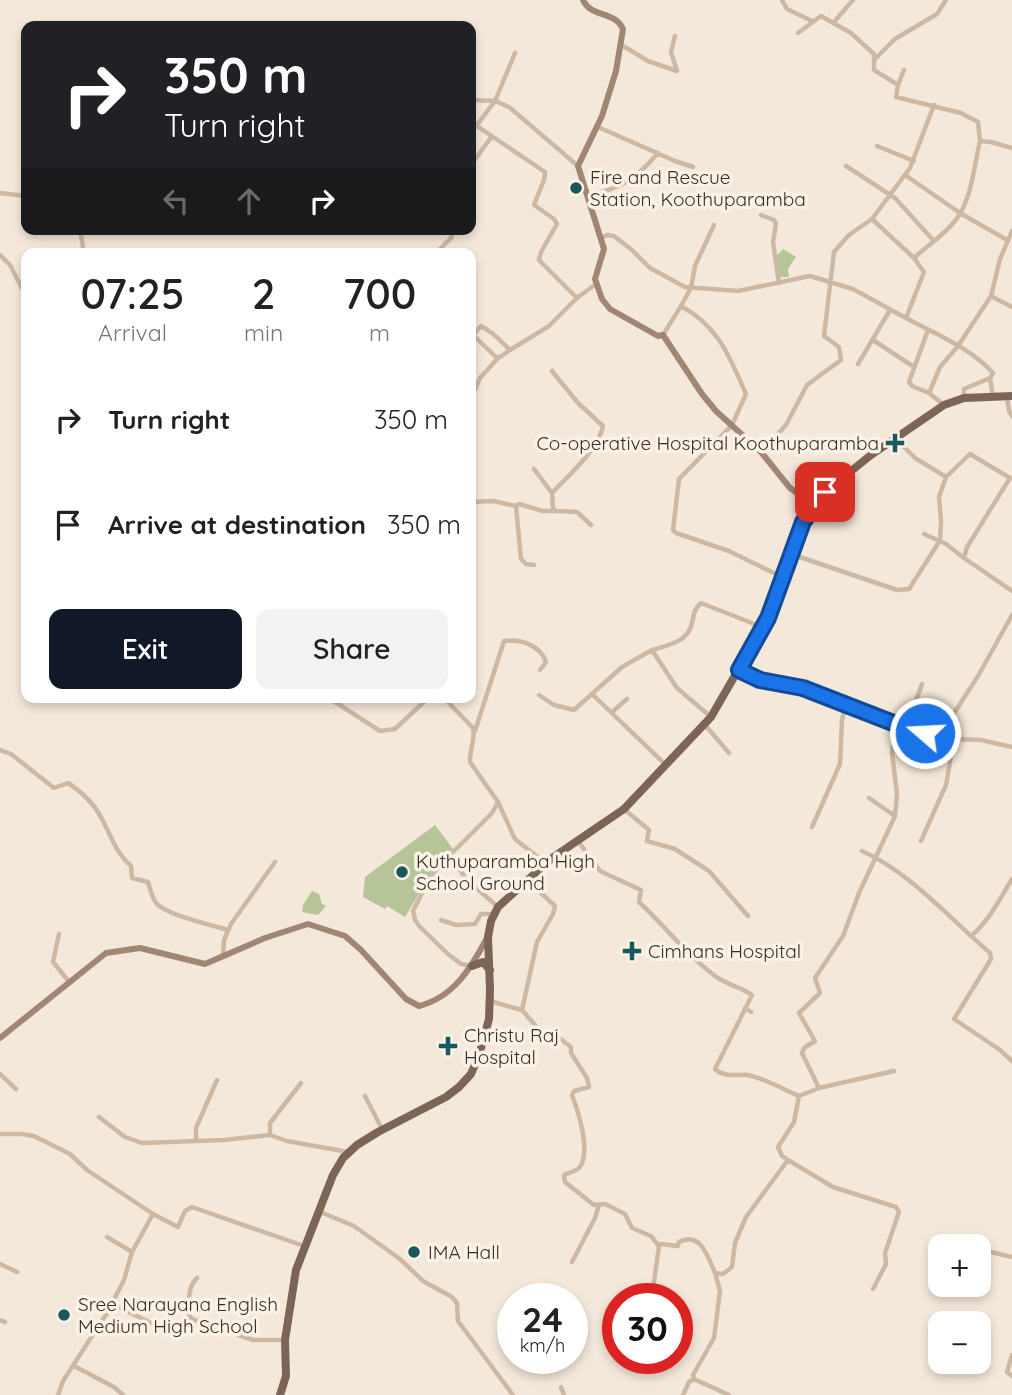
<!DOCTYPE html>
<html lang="en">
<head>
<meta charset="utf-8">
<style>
	:root { --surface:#fff; --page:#f2f2f2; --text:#222; --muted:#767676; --accent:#111827 }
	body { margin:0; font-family:Quicksand,sans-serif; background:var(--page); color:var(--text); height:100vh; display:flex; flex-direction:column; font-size:26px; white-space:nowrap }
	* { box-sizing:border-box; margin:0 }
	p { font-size:23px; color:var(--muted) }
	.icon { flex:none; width:38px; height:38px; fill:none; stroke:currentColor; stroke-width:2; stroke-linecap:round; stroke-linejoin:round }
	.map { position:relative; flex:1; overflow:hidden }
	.details { position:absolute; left:21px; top:248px; width:455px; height:455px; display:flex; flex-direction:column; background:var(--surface); border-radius:14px; box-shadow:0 4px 10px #0003 }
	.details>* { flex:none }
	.hud { position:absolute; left:21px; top:21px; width:455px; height:214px; border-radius:14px; box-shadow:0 4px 10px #0003; background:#202124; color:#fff; overflow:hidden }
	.fabs { position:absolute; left:928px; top:1234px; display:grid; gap:14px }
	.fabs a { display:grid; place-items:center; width:63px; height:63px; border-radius:14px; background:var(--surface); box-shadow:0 4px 10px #0003; font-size:35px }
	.speed { position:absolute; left:497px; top:1283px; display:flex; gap:14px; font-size:35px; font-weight:700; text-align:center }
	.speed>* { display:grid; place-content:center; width:91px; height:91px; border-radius:50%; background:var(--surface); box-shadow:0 4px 10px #0003; line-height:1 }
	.speed small { font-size:18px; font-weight:400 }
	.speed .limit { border:10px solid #d22; background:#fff; color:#111 }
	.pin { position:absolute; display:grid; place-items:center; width:60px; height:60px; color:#fff; margin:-30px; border-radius:14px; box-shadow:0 4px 10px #0006 }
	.me { position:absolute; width:77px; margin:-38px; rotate:289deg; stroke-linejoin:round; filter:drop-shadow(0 0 5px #0008) }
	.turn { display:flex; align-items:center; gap:24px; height:147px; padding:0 28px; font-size:32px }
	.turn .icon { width:91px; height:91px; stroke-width:2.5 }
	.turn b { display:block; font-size:49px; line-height:60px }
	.lanes { display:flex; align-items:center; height:66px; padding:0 28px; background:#0003; justify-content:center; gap:35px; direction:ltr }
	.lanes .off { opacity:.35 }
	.eta { display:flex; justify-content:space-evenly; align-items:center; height:119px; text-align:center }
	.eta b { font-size:42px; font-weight:600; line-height:49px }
	.cta { display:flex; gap:14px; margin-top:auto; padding:14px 28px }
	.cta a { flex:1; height:80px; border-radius:14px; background:var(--accent); color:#fff; font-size:28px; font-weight:600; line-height:80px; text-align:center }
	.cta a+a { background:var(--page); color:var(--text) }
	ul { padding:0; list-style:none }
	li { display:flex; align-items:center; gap:21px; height:105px; padding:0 28px }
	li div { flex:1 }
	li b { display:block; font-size:26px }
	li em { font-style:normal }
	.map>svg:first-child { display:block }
</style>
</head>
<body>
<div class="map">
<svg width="1012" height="1395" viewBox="0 0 1012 1395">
	<rect width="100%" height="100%" fill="#f4e8da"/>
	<path fill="#b5c598" d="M783,249L796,257L788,269L789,277H776L774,258Z
		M435,825L453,849L435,867L405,917L387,906L385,909L363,897L365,877Z
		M312,891L319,894L322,904L326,906L318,915L302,912L303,905Z"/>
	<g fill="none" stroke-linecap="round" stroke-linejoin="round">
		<path stroke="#cdb8a4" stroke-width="4.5" d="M782,0L787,9L812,21
			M834,22L853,0
			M798,33L821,16L851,33L874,54V70L898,85L896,97L961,113L978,122L980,141L991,142L1012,148
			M620,44L648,61L677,71L671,52L675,36
			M875,59L895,39L937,14L946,0
			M898,85L904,70
			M471,100L495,101L509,107L578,166
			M471,122L545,172L544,180L534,205L554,219L557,224L541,252L539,260L577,298
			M477,125L495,101L515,53
			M598,127L675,161L693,167
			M877,146L914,161
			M471,165L492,136
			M846,166L895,198L934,241
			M905,175L960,213L1007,240
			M0,193L26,196
			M589,196C622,187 635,180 658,153
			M761,215L774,220L776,224L773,242L779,283
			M872,219L914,258L924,272L906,318C935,334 971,348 993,373L990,378L993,396
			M714,225L695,266L691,288L681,306C719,327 729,356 746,394L732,425L679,479L673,530L676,533L729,551L782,577
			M80,229L84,254
			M601,238L607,235L614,236L632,250L650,268L685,287L738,291L810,276L853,289L906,318
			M435,254L452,237L448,229
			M0,255L10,265L26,296
			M914,258C927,246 944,235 955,221C972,200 974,166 980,141
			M991,296L1012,307
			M928,330L909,382L912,386L929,393
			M471,333L496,357H500L510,350
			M663,335L681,306
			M471,337L481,326C496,334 498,339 510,350L549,326L577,298L596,284
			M873,340L914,367
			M858,364L890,310
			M475,390L480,378L498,358
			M1007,397L1009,411L1012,416
			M964,398V389L990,378
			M944,405L929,393L940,367L958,346L991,296L1000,259L1012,231
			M895,438L915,458L946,477L939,497L941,521L940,541
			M761,452L786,425L807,385L841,360L839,347L824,336L834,252L849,235L872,219L910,168L934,105
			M552,493C568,476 598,450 603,426L578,403L552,371
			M471,502L493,501L516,506L519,504L543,511H556L553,508L552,493L534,469
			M516,506L521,559L526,564L534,565
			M556,511L577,512L591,525
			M924,534L946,544L964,558L967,547L1010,478L970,454L946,477
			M791,554L897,590L909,589L939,542
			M964,558L1012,591
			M739,670L760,680L803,688L906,728L954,739L981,740L1012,747
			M539,695L554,705L574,710L622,667L652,650
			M593,695L666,765
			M329,698L380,731L395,729L428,698
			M444,698L473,728C476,738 469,751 470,762L498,802L492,813L440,865L429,879L413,911L415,920L420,927L448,954L461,964L471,966
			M612,712L627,699
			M711,717L677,688L652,650C669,645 688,642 692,623C694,614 694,609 701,603L762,627
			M705,725L729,753
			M906,728L922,684
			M475,731L504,641C521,639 540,645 546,662L540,670
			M940,735L978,676L1012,615
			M0,750L11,754L54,788L68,783C82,792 95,805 102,819C111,836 116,853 131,866L132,878L148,882C150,889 152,897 156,903C166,915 212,925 228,930
			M869,798L895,816
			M498,802L515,839L545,863
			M624,809L649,830L647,841L675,849L709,871L748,916
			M812,827L840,764L842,720L846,703
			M578,841L600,871L641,890L639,902C666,927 688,957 718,978C729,985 742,988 752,995L715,1069C725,1078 735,1074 747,1075C762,1077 785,1090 799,1096
			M921,841L946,785L954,739
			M862,851C911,873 949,918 990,953L991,959L954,1019L1000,1050L1012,1061
			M450,855L466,879L498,907
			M441,920L456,925L475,924L481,914H495
			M59,934L53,962L70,983
			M971,936C989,921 1000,899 1012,879
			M223,957L224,940L231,924L275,862
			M490,1001L522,1010L542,1033L550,1031L571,1047V1053L587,1078L589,1087L574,1091L572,1095C578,1111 592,1153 579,1168C576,1171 568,1173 564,1175L565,1182L594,1205L605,1204L625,1214L632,1228L651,1236L659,1246L661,1244L678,1246L679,1242C701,1231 708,1257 715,1273
			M745,1008L751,1012
			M522,1010L537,942L553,914L555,906L527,880
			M0,1074L16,1089
			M819,1088L894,1071
			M365,1096L382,1129
			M99,1117L125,1137L142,1143L224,1140L270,1135L287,1141L348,1152
			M0,1134H22L34,1136L70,1154L87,1170L153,1214
			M270,1135V1123L301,1083
			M196,1140V1128L217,1080
			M788,1160L833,1187L896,1207L899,1212L885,1253L886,1264L873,1289
			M318,1211L354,1226L400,1259L423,1281L452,1297L457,1303L458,1321L513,1395
			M107,1237L132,1252
			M978,1249L1012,1257
			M572,1262L595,1218L599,1205
			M0,1264L17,1272
			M197,1278C187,1287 191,1299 186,1311L192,1319L253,1340H284
			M656,1298L652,1296L659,1246
			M112,1304L176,1335L187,1321L192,1319
			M677,1304H678
			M0,1320L5,1322
			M1012,1355L1007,1372L1012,1376
			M74,1366L114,1387L123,1395
			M561,1387L564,1395
			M58,1395L63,1381L107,1313L124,1280L132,1252L153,1214L178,1227L185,1211L192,1207L304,1246
			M683,1395L689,1382L694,1379
			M729,1395L694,1379L693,1375L714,1338L720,1291L715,1273L723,1274L732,1267L735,1243L746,1217L788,1160L782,1156L778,1147L794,1122L799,1096L819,1088L802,1053L804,1048L815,1041L799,1013L820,993L815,978L843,936L859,893L895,816L897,794L892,753L895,728L891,721"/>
		<path stroke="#a18676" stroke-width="6" d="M583,0C591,18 614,10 623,29L616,71L602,116L578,166L604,249L595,279L602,299L610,309L658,336L663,335L702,394L716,411L761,452L790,488L814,505
			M0,1038L106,953L140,948L205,964L265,938L308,924L345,936L361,950L406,999L419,1006C454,997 471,968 487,938"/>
		<path stroke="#7c6456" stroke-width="8" d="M472,966L483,962L490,970
			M280,1395L286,1376L285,1340L296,1270L333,1175L343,1158L357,1145L378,1132L446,1097L459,1087L471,1074L479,1055L489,1019L490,990L488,937L491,921L498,907L552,858L624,809L711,717L768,618L803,522L825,492L871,455L944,405L964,398L1012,396"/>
	</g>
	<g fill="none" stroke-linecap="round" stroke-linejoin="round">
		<g stroke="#114b97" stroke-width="18">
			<path id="route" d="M825,492L803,522L768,618L739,670L760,680L803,688L906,728L925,733"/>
		</g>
		<use href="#route" stroke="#1a73e8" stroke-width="12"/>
	</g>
	<g fill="#18585e" stroke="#fbf2e7" stroke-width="2.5">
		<circle cx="576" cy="188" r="7"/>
		<path d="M891.5 432.5h7v7h7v7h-7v7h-7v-7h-7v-7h7z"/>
		<circle cx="402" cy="872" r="7"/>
		<path d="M628.5 940.5h7v7h7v7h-7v7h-7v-7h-7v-7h7z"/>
		<path d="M444.5 1035.5h7v7h7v7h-7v7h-7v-7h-7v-7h7z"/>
		<circle cx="414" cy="1252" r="7"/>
		<circle cx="64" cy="1315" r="7"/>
	</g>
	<g text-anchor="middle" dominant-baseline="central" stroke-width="7" stroke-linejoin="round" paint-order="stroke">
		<g font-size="19" fill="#382d27" stroke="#fbf2e7" text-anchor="start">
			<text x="590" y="177">Fire and Rescue<tspan x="590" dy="22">Station, Koothuparamba</tspan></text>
			<text x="879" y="443" text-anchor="end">Co-operative Hospital Koothuparamba</text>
			<text x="416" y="861">Kuthuparamba High<tspan x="416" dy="22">School Ground</tspan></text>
			<text x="648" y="951">Cimhans Hospital</text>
			<text x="464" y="1035">Christu Raj<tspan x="464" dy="22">Hospital</tspan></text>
			<text x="428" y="1252">IMA Hall</text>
			<text x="78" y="1304">Sree Narayana English<tspan x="78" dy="22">Medium High School</tspan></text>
		</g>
	</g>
</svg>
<div class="fabs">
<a>+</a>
<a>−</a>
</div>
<div class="speed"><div>24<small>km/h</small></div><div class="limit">30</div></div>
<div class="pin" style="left:825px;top:492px;background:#d93025"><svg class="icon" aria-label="arrive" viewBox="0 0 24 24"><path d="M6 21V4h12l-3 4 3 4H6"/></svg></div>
<svg class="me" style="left:925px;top:733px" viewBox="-20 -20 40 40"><circle r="17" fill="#1a73e8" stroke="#fff" stroke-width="3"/><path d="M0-11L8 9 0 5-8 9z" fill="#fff"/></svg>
<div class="hud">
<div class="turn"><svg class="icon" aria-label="right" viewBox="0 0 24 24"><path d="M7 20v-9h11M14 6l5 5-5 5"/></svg><div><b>350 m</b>Turn right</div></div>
<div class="lanes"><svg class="icon off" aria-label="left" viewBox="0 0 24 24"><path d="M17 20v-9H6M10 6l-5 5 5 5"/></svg><svg class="icon off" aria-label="ahead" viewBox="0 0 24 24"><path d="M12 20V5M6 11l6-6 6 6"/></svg><svg class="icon" aria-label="right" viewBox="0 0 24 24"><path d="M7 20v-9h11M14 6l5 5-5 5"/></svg></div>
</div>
<section class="details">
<div class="eta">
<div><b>07:25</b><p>Arrival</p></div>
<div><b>2</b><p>min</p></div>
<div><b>700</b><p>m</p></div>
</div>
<ul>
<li><svg class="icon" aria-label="right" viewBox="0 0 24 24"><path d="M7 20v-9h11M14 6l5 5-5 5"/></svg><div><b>Turn right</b></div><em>350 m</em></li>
<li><svg class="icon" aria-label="arrive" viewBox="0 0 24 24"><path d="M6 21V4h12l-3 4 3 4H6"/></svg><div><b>Arrive at destination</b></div><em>350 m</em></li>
</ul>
<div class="cta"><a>Exit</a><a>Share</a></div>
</section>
</div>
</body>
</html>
